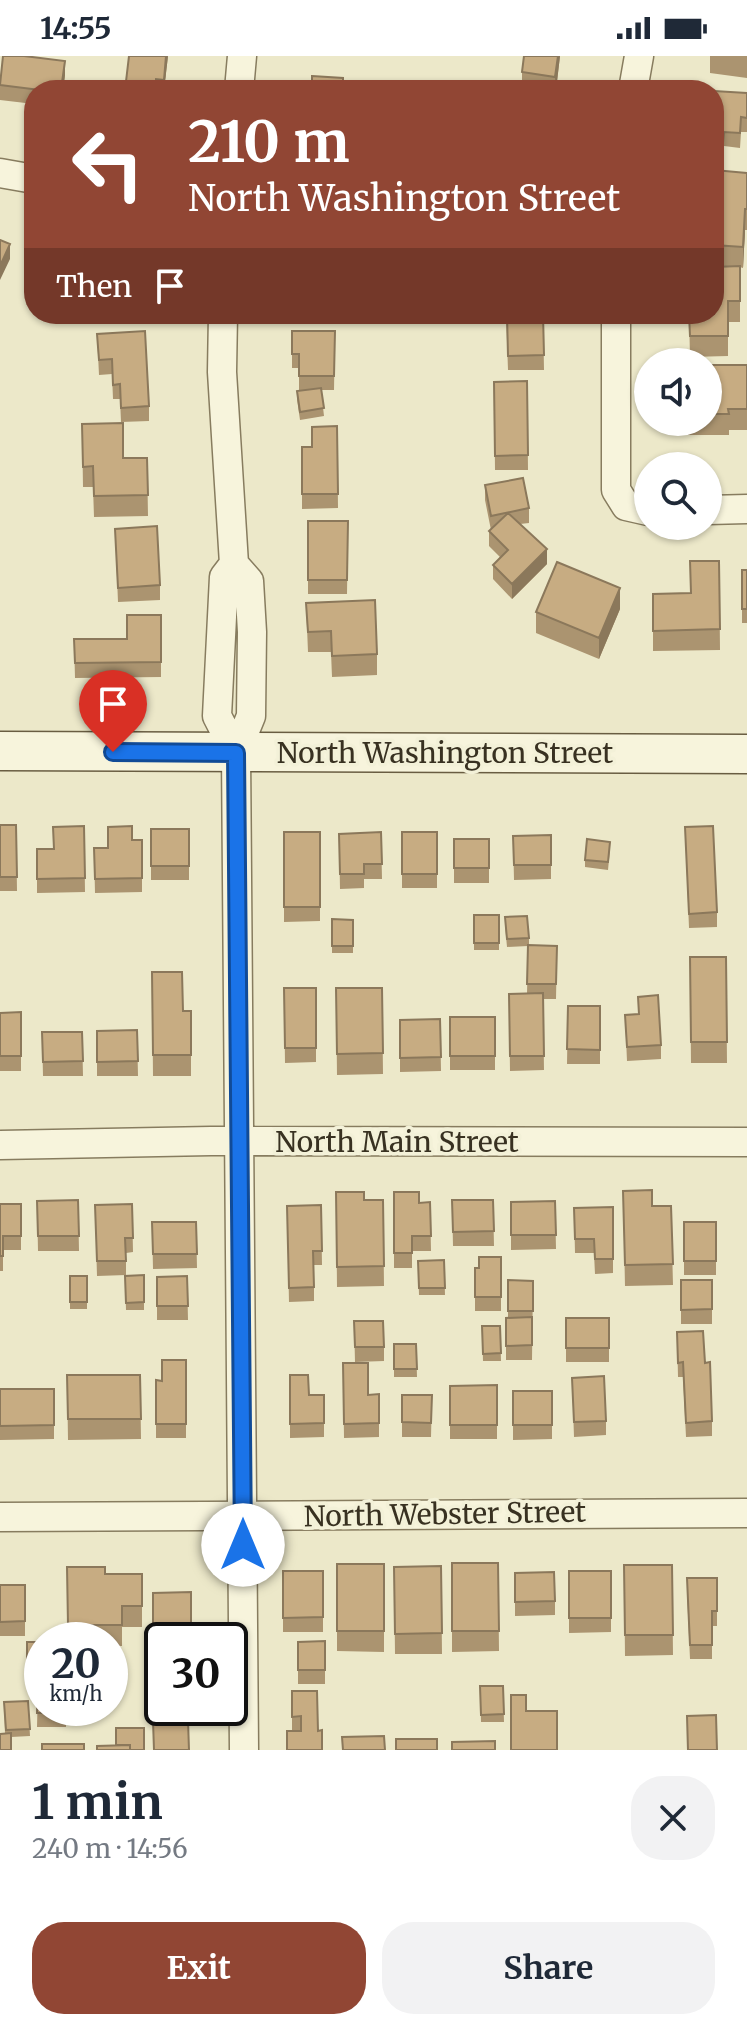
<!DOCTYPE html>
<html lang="en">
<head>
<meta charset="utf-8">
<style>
	:root { --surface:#fff; --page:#f2f2f3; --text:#1f2937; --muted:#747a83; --accent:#914634 }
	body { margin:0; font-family:Merriweather,serif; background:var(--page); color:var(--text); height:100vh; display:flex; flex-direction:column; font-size:30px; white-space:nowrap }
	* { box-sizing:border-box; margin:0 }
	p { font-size:26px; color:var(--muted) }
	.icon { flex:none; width:44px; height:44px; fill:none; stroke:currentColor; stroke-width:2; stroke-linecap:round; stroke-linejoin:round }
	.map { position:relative; height:1694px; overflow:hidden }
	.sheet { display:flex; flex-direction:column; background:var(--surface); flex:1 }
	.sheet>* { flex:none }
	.banner { position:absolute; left:24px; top:24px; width:700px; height:244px; border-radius:32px; box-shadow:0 2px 6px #0004; background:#914634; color:#fff; overflow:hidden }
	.tools { position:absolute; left:634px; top:292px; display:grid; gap:16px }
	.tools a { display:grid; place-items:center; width:88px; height:88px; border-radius:50%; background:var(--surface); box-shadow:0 2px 6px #0004; font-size:40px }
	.speed { position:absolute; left:24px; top:1566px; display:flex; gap:16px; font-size:40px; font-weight:700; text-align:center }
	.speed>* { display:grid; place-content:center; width:104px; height:104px; border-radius:50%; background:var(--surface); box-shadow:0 2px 6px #0004; line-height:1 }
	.speed small { font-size:20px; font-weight:400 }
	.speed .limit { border:4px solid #111; border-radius:12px; background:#fff; color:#111 }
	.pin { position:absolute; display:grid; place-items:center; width:68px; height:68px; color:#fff; margin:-82px -34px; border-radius:50% 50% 50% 0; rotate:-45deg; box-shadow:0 0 8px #0007 }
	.pin .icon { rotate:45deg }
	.me { position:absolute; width:88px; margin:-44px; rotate:0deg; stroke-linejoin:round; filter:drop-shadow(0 0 6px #0008) }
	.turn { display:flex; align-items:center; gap:28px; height:168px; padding:0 32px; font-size:36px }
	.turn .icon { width:104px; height:104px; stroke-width:2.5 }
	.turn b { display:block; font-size:56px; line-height:68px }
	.then { display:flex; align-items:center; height:76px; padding:0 32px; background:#0003; gap:16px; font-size:30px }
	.round { display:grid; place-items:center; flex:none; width:84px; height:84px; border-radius:32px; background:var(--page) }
	.overview { display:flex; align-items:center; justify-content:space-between; height:136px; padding:0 32px }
	h1 { font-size:48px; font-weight:700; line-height:60px }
	.primary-button { display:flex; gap:16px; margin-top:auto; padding:16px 32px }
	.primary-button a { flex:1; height:92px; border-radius:32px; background:var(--accent); color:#fff; font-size:32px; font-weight:700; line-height:92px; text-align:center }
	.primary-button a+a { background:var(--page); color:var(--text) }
	.status { display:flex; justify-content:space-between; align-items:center; height:56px; padding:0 40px; background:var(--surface); direction:ltr }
	.status svg { height:22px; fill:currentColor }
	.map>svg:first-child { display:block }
</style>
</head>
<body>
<div class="status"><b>14:55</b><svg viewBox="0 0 49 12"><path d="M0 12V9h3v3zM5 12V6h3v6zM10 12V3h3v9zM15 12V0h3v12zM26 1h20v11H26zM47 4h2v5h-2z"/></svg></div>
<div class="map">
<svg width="747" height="1694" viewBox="0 0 747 1694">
	<rect width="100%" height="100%" fill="#ece8c9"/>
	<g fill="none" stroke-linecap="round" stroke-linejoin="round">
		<g stroke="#877c5f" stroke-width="31">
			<path id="street" d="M239,34L242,0
				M633,34L639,0
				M0,117L34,123
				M223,258L222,316L234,508L249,525L252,576L251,660L236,697L244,1694
				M616,258V434L626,450L648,455
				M708,454L747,453
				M234,508L224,521L217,660L236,697
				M0,1089L211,1085L747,1086
				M0,1461L747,1457"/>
		</g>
		<g stroke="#695d42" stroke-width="41">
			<path id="secondary" d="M0,695L747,698"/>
		</g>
		<use href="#street" stroke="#f7f4dc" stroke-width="28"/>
		<use href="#secondary" stroke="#f7f4dc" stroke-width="38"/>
	</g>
	<path fill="#ab9470" d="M168,0L164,34H125Z
		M524,0H560L556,34H544L522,31V16Z
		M710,0H747V22L710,17Z
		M65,19L63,34H34V48L0,44V23Z
		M714,35L747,37V76H741L740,92L724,90L722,112H714Z
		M714,114L747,117V174H745L743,212L740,211V266H728V300L690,301L689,258L729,211L714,209Z
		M296,258H339V264H296Z
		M506,258H543L544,314H508Z
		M292,275H335L334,334H321L324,360L300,364L297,343V335L299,334V312H292Z
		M97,278L149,350V365L121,366L120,343H113L112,318L99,319Z
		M708,309H747V374H729V379H688V366H708Z
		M527,325L528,414H495L494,326Z
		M82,368L123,402H147L148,460L94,461L93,431H83Z
		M337,370L338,452L302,453V391H312Z
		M485,429L529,452V467L520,468L547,508L512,543L493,523V509L500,501L489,490V475L491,474L485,444Z
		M348,465L347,538H308V524Z
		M115,473L160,529V544L118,546Z
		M719,505L720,594L653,595V538L690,537Z
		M742,514H747V567H742Z
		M306,547L377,598V619L332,621L331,596H308Z
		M620,553L599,603L536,577V556Z
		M161,559V621L75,622L74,583H127Z
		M0,769H16L17,835H0Z
		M84,770L85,836L37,837V793H53Z
		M685,771L717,856V871L689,872Z
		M151,773H189V824H151Z
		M284,776H320V865L284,866Z
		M381,776L382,823H364V832L340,833L339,778Z
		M402,776H437V832H402Z
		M551,779V823L514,824L513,780Z
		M454,783H489V827H454Z
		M132,784H142V836L95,837L94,792H108Z
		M610,793L608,814L585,811V804Z
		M474,859H499V894H474Z
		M332,863L353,864V897H332Z
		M505,869L529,882V889L557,890L556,943H543L544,1014L510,1015L509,938H527L528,890L507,891Z
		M690,901H726L727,1007H691Z
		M152,916L183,955H191V1020H153Z
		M284,932H316V1006L285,1007Z
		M336,932H382L383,1018L337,1019Z
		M638,941L661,989V1003L627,1005L625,959L638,958Z
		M568,950H600V1008H567Z
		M21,956V1015H0V957Z
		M450,961H495V1014H450Z
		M440,963L441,1015L400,1016V964Z
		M137,974L138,1020H97V975Z
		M42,976H82L83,1020H43Z
		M623,1135L652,1150H671L673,1229L625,1230Z
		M336,1136L364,1144H383L384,1230L337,1231Z
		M394,1136L419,1147L430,1146L431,1195H412V1212H394Z
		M78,1144L79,1195H38L37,1145Z
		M452,1144H493L494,1190H453Z
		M555,1145L556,1193L511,1194V1146Z
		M0,1148H21V1194H3V1215H0Z
		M132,1148L133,1196L126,1197V1219L97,1220L95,1149Z
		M321,1149L322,1209H314V1245L289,1246L287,1150Z
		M613,1151V1217L595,1218L594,1197H575L574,1152Z
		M152,1166H196L197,1212L153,1213Z
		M684,1166H716V1219H684Z
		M501,1201V1255H475V1212H479Z
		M444,1204L445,1239H419L418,1205Z
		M144,1219V1254H126L125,1220Z
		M70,1220H87V1253H70Z
		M187,1220L188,1264H157V1221Z
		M681,1224H712V1268H681Z
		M533,1225L532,1304H506V1262H508V1255Z
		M566,1262H609V1306H566Z
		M354,1265L384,1291V1305L355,1306Z
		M482,1270H500L501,1305H483Z
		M677,1276L705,1307L712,1365V1380L686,1381L683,1321H678Z
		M394,1288H416L417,1321H394Z
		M186,1304V1382H156V1324L162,1325Z
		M343,1307L368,1339L379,1338V1381L344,1382Z
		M67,1319H140L141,1383L68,1384Z
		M290,1319L309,1339H324V1381L290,1382Z
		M572,1322L606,1365V1379L574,1381Z
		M497,1329V1383H450V1330Z
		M0,1333H54V1383L0,1384Z
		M513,1335H552V1383L513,1384Z
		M402,1339H432L431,1381H402Z
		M452,1507H498L499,1595L452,1596Z
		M337,1508H384V1596L337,1595Z
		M624,1509H672L673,1599L625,1600Z
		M441,1510L442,1598H395L394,1511Z
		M67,1511L105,1518H142V1571H122V1590H110V1584H68Z
		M283,1515H323V1576H283Z
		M569,1515H611V1576L569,1577Z
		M515,1517L555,1545V1559L515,1560Z
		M717,1522V1570H712V1603H690L687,1537Z
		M0,1529H25V1580H0Z
		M153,1537L191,1581V1584H162V1596H153Z
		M325,1585V1628H298V1586Z
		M27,1586H42V1652H66V1671H37L38,1631H27Z
		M480,1630H503L504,1666H481Z
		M292,1635L318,1675H292Z
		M28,1645L30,1680L11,1681L5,1678L4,1646Z"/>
	<path fill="#8b785b" d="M166,0H168L164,34V24Z
		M558,0H560L556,34L555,21Z
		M65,5V19L63,34H61Z
		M745,153V174L743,212V191Z
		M10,188V203L0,224V210Z
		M547,493V508L512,543V528Z
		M620,532V553L599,603V582Z"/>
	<path fill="#c7ac82" stroke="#8b785b" stroke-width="2" d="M3,0H24L65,5L61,34H40L0,29Z
		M129,0H166L164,24L156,23L155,34H125Z
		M524,0H558L555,21L522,16Z
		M312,20L343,22V34H312Z
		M714,35L747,37V62L741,61L740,77L724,76L722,98L714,97Z
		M714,114L747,117V153H745L743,191L714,189Z
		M0,184L10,188L0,210Z
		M740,210V245H728V280H690L689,258H714V211Z
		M507,258H543L544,299L508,300Z
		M145,275L149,350L121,352L120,328L113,329L112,303L99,304L97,278Z
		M292,275H335L334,320H299V298H292Z
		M708,309H747V353H728L729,358H708Z
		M527,325L528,399L495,400L494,326Z
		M321,332L324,352L300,356L297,335Z
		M123,367V402H147L148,439L94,440L93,410L83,411L82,368Z
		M337,370L338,438H302V391H312V371Z
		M523,422L529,452L491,460L485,429Z
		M508,457L547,493L512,528L493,509L508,494L489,475Z
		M308,465H348L347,524H308Z
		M157,470L160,529L118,532L115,473Z
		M690,505H719L720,573L653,575V538L691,537Z
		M557,506L620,532L599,582L536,556Z
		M742,514H747V553H742Z
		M375,544L377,598L332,600L331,575L308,576L306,547Z
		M127,559H161V606L75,607L74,583H127Z
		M0,769H16L17,821H0Z
		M84,770L85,822L37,823V793H54L53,771Z
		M132,770V784H142V822L95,823L94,792H108V771Z
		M713,770L717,856L689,858L685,771Z
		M151,773H189V810H151Z
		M284,776H320V851H284Z
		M381,776L382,808H364V818H340L339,778Z
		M402,776H437V818H402Z
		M551,779V809H514L513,780Z
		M454,783H489V812H454Z
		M587,783L610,786L608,806L585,804Z
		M474,859H499V887H474Z
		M527,860L529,882L507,883L505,861Z
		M332,863L353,864V890H332Z
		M528,889L557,890L556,928H527Z
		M690,901H726L727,986H691Z
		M152,916H182L183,955H191V999H153Z
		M284,932H316V992H285Z
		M336,932H382L383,997L337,998Z
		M543,937L544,1000H510L509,938Z
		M658,939L661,989L627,991L625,959L639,958L638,941Z
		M568,950H600V994L567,993Z
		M21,956V1000H0V957Z
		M450,961H495V1000H450Z
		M440,963L441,1001L400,1002V964Z
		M137,974L138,1005L97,1006V975Z
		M42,976H82L83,1005L43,1006Z
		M652,1134V1150H671L673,1208L625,1209L623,1135Z
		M336,1136H364V1144H383L384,1210L337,1211Z
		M394,1136H419V1147L430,1146L431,1180H412V1197H394Z
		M78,1144L79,1180H38L37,1145Z
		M452,1144H493L494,1175L453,1176Z
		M555,1145L556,1179H511V1146Z
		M0,1148H21V1180H3V1200H0Z
		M132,1148L133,1182H125L126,1205H97L95,1149Z
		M321,1149L322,1195H313L314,1231L289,1232L287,1150Z
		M613,1151V1203H595L594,1183H575L574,1152Z
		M152,1166H196L197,1198H153Z
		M684,1166H716V1205H684Z
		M479,1201H501V1241H475V1212H479Z
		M444,1204L445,1232H419L418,1205Z
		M144,1219V1246L126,1247L125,1220Z
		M70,1220H87V1246H70Z
		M187,1220L188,1250H157V1221Z
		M508,1224L533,1225V1255H508Z
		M681,1224H712V1253L681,1254Z
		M532,1261V1289L506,1290V1262Z
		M566,1262H609V1292H566Z
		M354,1265H383L384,1291H355Z
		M482,1270H500L501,1297L483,1298Z
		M703,1275L705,1307L710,1306L712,1365L686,1367L683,1306L678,1307L677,1276Z
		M394,1288H416L417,1313H394Z
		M162,1304H186V1368H156V1324L162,1325Z
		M343,1307H368V1339L379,1338V1367L344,1368Z
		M67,1319H140L141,1363H68Z
		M290,1319H308L309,1339H324V1367L290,1368Z
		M604,1320L606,1365L574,1366L572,1322Z
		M497,1329V1369H450V1330Z
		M0,1333H54V1369L0,1370Z
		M513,1335H552V1369H513Z
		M402,1339H432L431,1367L402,1366Z
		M452,1507H498L499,1575H452Z
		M337,1508H384V1575H337Z
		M624,1509H672L673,1579H625Z
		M441,1510L442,1577L395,1578L394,1511Z
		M67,1511H105V1518H142V1550H122V1569H68Z
		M283,1515H323V1561L283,1562Z
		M569,1515H611V1562H569Z
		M554,1516L555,1545L515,1546V1517Z
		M687,1522H717V1555H712V1589H690Z
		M0,1529H25V1565L0,1566Z
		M191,1536V1581H153V1537Z
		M325,1585V1614H298V1586Z
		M27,1586H42V1617H27Z
		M38,1625H42V1652H66V1657H37Z
		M480,1630H503L504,1658L481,1659Z
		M292,1635H317L318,1675L322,1674V1694H287V1675H301V1660L292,1661Z
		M511,1639H526V1655H557V1694H511Z
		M28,1645L30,1673L6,1674L4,1646Z
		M716,1659L717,1694H688L687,1660Z
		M188,1664L189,1694H154L153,1665Z
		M116,1672H144V1694H130V1689H116Z
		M11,1677V1694H0V1678Z
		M384,1680L385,1694H343L342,1681Z
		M396,1683H437V1694H396Z
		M495,1685V1694H452V1686Z
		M42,1688H84V1694H42Z
		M130,1689V1694H97V1690Z"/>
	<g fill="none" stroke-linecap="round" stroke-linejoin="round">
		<g stroke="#114b97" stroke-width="20">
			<path id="route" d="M113,696L236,697L243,1489"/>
		</g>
		<use href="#route" stroke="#1a73e8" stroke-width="14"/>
	</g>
	<g text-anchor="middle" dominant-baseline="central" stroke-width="7" stroke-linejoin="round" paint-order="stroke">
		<g font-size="28" fill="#383121" stroke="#f3f1d8">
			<text x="445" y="697">North Washington Street</text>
			<text x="397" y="1086">North Main Street</text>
			<text transform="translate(445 1458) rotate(-1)">North Webster Street</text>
		</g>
	</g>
</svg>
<div class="tools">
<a><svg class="icon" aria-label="sound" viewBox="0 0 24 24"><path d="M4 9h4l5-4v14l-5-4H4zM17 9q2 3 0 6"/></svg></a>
<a><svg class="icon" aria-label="search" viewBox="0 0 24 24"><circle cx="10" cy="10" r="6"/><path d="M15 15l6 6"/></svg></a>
</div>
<div class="speed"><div>20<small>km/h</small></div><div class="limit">30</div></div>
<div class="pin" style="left:113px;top:696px;background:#d93025"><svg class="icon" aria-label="arrive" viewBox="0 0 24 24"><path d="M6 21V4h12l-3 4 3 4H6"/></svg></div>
<svg class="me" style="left:243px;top:1489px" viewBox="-20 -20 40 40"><circle r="19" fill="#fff"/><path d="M0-13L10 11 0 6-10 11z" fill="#1a73e8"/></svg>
<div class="banner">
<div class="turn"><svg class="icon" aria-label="left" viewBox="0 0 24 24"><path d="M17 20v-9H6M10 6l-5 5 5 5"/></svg><div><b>210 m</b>North Washington Street</div></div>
<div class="then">Then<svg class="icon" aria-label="arrive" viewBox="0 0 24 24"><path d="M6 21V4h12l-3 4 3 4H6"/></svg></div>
</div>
</div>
<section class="sheet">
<div class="overview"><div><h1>1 min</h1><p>240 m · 14:56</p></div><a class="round"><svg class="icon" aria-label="close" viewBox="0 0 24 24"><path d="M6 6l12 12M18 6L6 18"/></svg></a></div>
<div class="primary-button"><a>Exit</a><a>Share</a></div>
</section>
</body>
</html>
